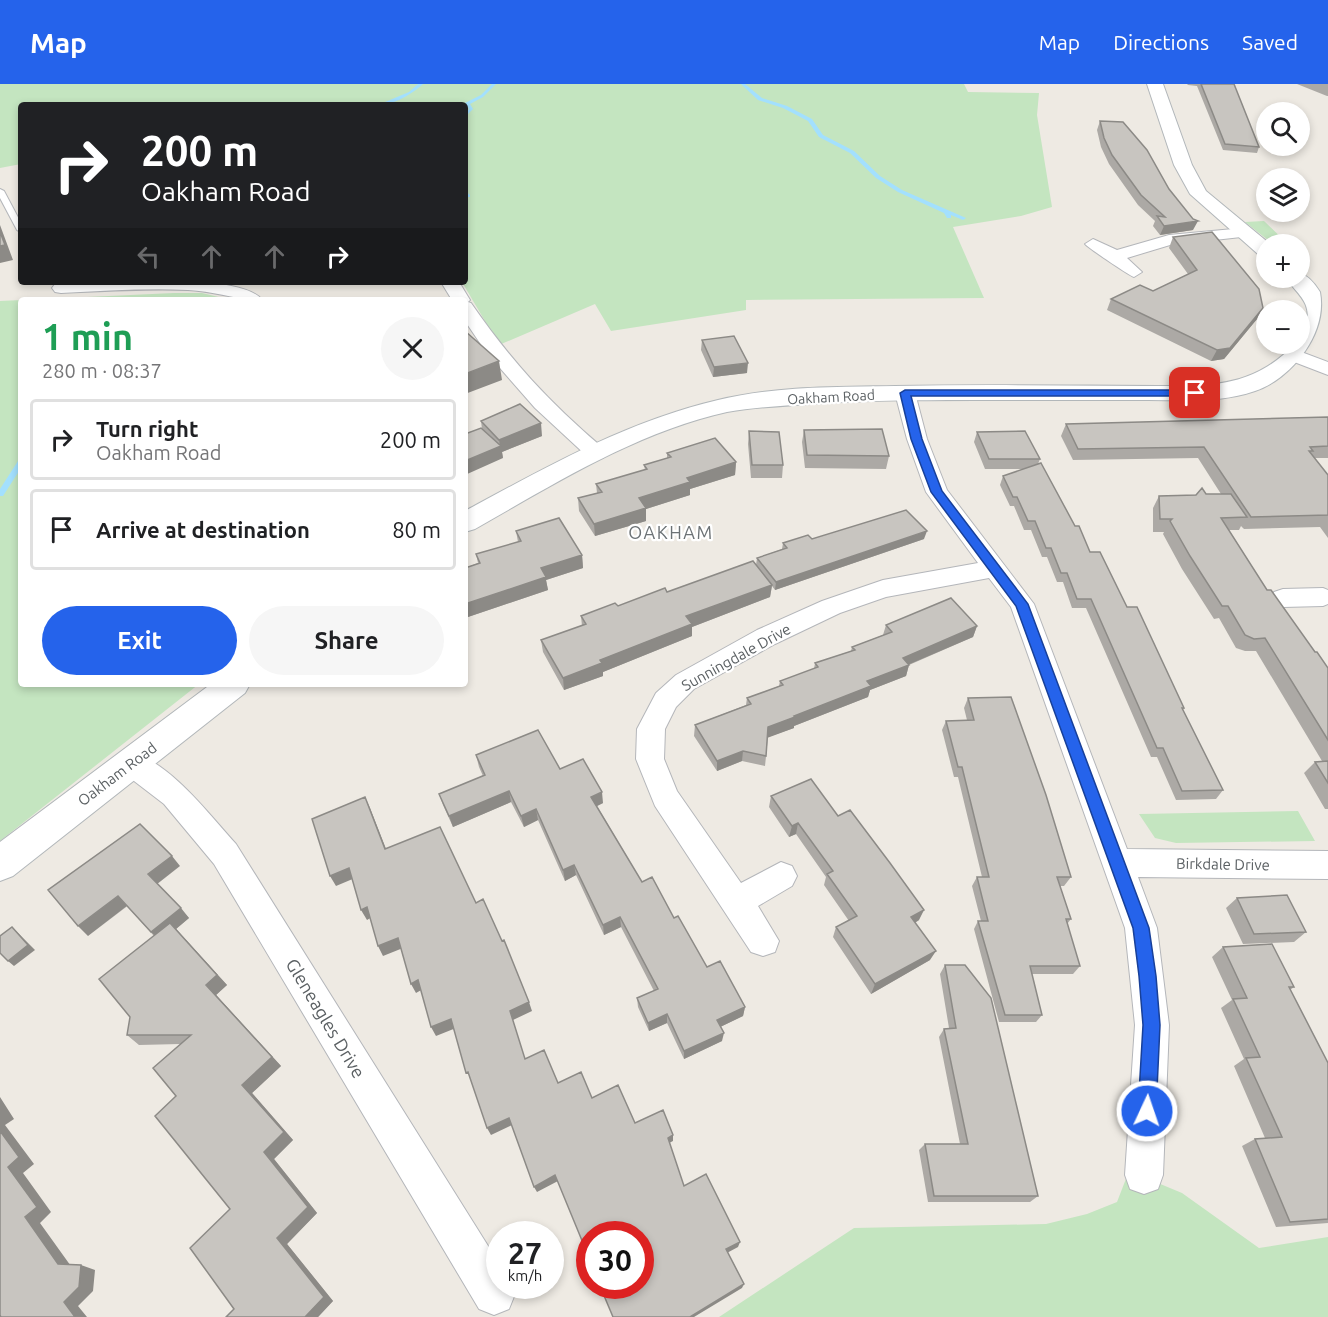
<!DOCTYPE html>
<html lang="en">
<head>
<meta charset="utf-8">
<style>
	:root { --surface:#fff; --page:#f6f6f6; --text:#202124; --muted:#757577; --line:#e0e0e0; --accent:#2563eb }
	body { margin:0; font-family:Ubuntu,sans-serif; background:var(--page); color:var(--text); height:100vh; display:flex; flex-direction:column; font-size:22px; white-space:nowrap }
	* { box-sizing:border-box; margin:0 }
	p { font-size:20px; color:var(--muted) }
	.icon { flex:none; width:33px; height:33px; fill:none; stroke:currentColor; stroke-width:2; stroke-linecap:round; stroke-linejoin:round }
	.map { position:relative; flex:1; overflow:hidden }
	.side { position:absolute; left:18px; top:213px; width:450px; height:390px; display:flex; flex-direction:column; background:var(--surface); border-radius:6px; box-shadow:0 3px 9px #0003 }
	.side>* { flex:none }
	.banner { position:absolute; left:18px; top:18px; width:450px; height:183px; border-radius:6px; box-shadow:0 3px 9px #0003; background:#202124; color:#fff; overflow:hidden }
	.controls { position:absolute; left:1256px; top:18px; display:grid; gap:12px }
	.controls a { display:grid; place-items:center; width:54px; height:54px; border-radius:50%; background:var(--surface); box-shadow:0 3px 9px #0003; font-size:30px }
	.speed { position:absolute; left:486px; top:1137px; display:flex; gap:12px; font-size:30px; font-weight:700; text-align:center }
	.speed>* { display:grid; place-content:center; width:78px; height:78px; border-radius:50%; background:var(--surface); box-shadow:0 3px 9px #0003; line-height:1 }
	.speed small { font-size:15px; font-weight:400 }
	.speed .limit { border:9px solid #d22; background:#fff; color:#111 }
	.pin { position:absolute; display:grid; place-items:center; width:51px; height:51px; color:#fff; margin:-26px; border-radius:12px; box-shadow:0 3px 9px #0006 }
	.me { position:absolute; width:66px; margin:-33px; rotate:3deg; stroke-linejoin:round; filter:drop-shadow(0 0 4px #0008) }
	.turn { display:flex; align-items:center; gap:21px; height:126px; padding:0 24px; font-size:27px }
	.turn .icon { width:78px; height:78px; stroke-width:2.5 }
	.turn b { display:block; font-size:42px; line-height:51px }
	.lanes { display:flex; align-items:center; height:57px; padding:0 24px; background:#0003; justify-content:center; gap:30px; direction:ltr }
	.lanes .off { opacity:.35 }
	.round { display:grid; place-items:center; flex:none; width:63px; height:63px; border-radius:32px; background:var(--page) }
	.head { display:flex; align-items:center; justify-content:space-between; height:102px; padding:0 24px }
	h1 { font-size:36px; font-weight:600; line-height:45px; color:#1e9e55 }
	.action { display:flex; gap:12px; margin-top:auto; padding:12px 24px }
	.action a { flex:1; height:69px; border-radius:36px; background:var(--accent); color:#fff; font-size:24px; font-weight:600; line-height:69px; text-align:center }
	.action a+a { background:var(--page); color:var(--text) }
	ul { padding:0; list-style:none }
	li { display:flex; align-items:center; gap:18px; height:81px; margin:0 12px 9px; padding:0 12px; border:3px solid var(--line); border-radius:6px }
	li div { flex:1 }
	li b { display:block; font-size:22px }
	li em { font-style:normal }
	header { display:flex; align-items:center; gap:36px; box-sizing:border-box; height:84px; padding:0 30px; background:var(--accent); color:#fff }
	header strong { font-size:28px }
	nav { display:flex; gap:33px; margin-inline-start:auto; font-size:21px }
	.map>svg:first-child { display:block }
</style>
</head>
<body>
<header>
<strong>Map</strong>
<nav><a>Map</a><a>Directions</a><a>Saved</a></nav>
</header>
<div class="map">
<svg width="1328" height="1233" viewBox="0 0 1328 1233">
	<rect width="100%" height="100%" fill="#eeeae3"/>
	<path fill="#c4e5c0" d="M0,0H964L968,8L1039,9L1037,31L1052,123L1021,132L953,143L984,214L746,216V226L611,247L595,220L499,261L462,198H465V21H21V80L0,84Z
		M1264,137L1288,160H1273L1245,138Z
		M174,209H202L231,216H21V600H199L0,757V217Z
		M1298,727L1315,757L1176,759L1155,754L1139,730Z
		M1129,1087L1182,1109L1259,1164L1328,1153V1233H719L854,1144L1046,1140L1087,1130L1117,1118Z"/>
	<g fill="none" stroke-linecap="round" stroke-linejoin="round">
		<path fill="#a3e0fe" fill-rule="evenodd" d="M418,0H423C412,10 394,21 378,21L409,8Z
			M492,0H496L483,13L470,20L473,25L465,33V29L469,25L465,19L481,11Z
			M741,0H745L762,14L787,22L812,35L823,51L854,67L880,92L902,106L966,134L963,136L951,131V134H947L944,129L898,108L876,94L850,69L819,53L808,37L783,24L758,16Z
			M465,107L470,111V113H466Z
			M18,377H21V384L3,412H0V405Z"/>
		<g stroke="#b4b6ba" stroke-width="2">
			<path id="lane" d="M0,105L4,107L21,139V148L17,146L0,114Z"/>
		</g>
		<g stroke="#b4b6ba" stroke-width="2">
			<path id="street" d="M1244,144L1250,146L1252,149L1250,152L1170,161L1127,174L1142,188L1134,193C1130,192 1087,163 1085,160L1093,155L1117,166L1169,151Z
				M82,198C115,198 243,189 262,216C236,216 214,207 188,206C146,204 103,207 61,209L55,208L52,204L55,200Z
				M441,198H459L470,216L468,218L471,219C511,277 550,319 603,364L607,369L603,374L596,375L589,374L535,324L486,268L465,237V216H452Z
				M1296,266L1328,278V291L1289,276L1287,272L1289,268Z
				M905,303L912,305L915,309L927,355L947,406L1034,520L1127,765L1328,767V795L1138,793L1157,844L1169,941L1163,1091L1158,1105L1144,1110L1130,1105L1125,1091L1135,941L1125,844L1011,523L989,494L886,513L840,529L775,560L694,605L676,623L665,645L664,675L677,707L741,799L781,778L792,782L797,792L792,802L758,822L779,857L775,868L763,872L751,868L655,722L636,675L637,645L656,609L676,591L757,546L822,517L883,496L978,479L926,408L907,355L895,309L898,305Z
				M1323,504L1328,506V520L1323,522L1283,523L1274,520L1271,514L1274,508L1283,505Z
				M131,667C173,682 207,728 236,760L500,1181V1202H511L515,1210L509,1225L494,1231L479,1225L214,780L164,720L121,687L117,679L121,671Z"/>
		</g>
		<g stroke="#b2b7ba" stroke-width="2">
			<path id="secondary" d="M1147,0H1163L1192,81L1206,107L1270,160H1266V173L1259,171L1190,110L1174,81Z
				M1299,189C1308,191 1315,200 1320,208C1328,250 1291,295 1255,307C1221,319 1184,316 1148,316C1109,316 1070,316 1030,316C957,316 883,315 810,320C783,322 754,323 727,328C637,348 554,400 475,445L465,448V427C546,383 628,337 718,316C775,302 837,303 895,302C992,300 1090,302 1187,302C1231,301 1263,293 1295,260H1299C1299,252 1304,248 1306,241C1313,219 1297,210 1286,194H1299Z
				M211,600H250L245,609L13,792L0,797V758Z"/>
		</g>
		<use href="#lane" fill="#fff" fill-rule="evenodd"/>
		<use href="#street" fill="#fff" fill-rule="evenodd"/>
		<use href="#secondary" fill="#fff" fill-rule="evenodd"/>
	</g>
	<path fill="#aca9a5" d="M1187,0H1234L1259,63L1257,69L1223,66L1197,2L1188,1Z
		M1297,0H1328V12H1327Z
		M1100,37L1169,105L1193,146L1160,151L1153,142L1155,137L1138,121L1109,80L1101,63L1097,46Z
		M1173,153L1257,235L1224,275L1211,277L1107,226L1111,215L1153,207L1188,190L1169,164Z
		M702,256L747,289L713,293L701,266Z
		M1328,333V374H1314L1328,391V454L1320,443L1244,445L1241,442L1239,446H1229L1267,506L1328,584V725H1325L1304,689L1315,678L1322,677L1256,567H1245L1236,564L1219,534L1214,535L1182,485L1163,450L1164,448H1153V424L1159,412L1221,410L1198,374L1073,376L1061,352L1066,340Z
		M481,337L542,352L502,368L503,374L482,345Z
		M804,346L889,372L886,385L805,384L802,358Z
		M749,347L783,381L782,394H751L748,360Z
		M977,348L1040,375L1038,380L1090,468L1127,523L1184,624L1183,626L1223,706L1216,715L1176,716L1157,673H1151L1086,524H1072L1063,498H1057L1047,473H1042L1031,446H1024L1014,422H1010L1000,401L1003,392L1023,385H985L974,358Z
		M667,369L736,378L735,391L690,405V411L646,425V437L595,452L579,427L578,414L597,409L596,400L645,386L644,381L667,375Z
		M516,447L582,471L583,484L546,496L548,506L465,534V484L478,479L476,470L518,458Z
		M812,455H924L775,506L772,502L770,513L692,543V552L603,588V592L564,606L543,568L541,556L582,542L581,532L667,508L756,481L757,474L782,465L783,459Z
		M886,541L977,542L973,553L909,581L906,592L870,606L868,613L794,642V644L768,653L765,682L742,677L717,687L694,652L695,641L746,621L747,614L779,602L780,597L814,585L815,579L851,567L852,563L883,551Z
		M968,614L1071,793L1064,802H1060L1071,835L1067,840L1080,882L1073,890H1032L1042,931L1036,938H999L974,845L978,837H981L972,802L977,793H982L958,693H954L942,646L946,637L967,636L964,624Z
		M476,671L560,685L603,719L597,722L642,798L674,834L707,883L745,923L743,932L720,943L722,957L684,975L667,939L649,947L638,923L637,914L654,907L621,843L604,851L576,791L565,797L538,736L524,743L511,718L453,743L443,721L439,710L483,692L479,683Z
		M771,712L838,732L919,836L915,839L930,876L871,910L833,853L836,843L849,837L824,801L826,793L796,750L789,753L769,723Z
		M180,782L157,800L189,834L176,845L227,901L216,911L281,982L252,1009L293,1056L274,1075L317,1129L287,1160L333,1217L318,1233H226L234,1225L230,1125L176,1012L180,960L139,961L127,951L154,852L127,822L88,852Z
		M1237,814L1306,848L1294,858L1243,860L1226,824Z
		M1223,863L1294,903L1290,906L1328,979V1139L1276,1143L1242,1062L1255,1055L1265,1054L1234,982L1244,975L1221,924L1232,916L1212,873Z
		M945,881L1038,1112L1030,1118H928L919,1066L925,1060H960L939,953L944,945L949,944L940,890Z"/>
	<path fill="#8c8a86" d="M1198,137L1193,146L1160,151L1164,142Z
		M0,141L13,176L0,179Z
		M1263,224L1257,235L1224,275L1211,277L1217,266Z
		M499,277L502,296L465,310V290Z
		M748,279L747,289L713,293L714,283Z
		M541,339L542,352L502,368L503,374L465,391V377L500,362L499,356Z
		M736,378L735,391L690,405V411L646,425V437L595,452L594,440L639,414L687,394Z
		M927,447L924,455L775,506L776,498Z
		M582,471L583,484L546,496L548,506L465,534V520L541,484Z
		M772,501L770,513L692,543V552L603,588V592L564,606L563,594L686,532Z
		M977,542L973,553L905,582L909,581L906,592L870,606L868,613L794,642V644L767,654L768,643L794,632L903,574Z
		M743,667L742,677L717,687V677Z
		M509,707L511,718L453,743L449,732Z
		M602,708L603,719L593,724L591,713Z
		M365,713L370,724L390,775L385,765Z
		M536,725L538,736L524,743L521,732Z
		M798,739L796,750L789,753L792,742Z
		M172,772L180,782L157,800L148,790Z
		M574,781L576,791L565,797L563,786Z
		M349,784L355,794L336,802L330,792Z
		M118,812L127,822L88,852L78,842Z
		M367,823L372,833L367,836L361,826Z
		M181,824L189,834L176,845L227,901L216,911L281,982L252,1009L293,1056L274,1075L317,1129L287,1160L333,1217L318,1233H305L277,1154L264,1068L242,1001L206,901L151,848Z
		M924,826L919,836L906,844L911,833Z
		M620,833L621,843L604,851L603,841Z
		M12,843L35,866L14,882L8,877Z
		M398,854L403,864L383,872L378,862Z
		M936,867L930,876L871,910L875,900Z
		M418,896L423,905L416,909L411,900Z
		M529,918L532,927L513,936L510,927Z
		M745,923L743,932L716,945L717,936Z
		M667,930V939L649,947L648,939Z
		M451,935L456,944L436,952L431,943Z
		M724,949L722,957L684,975V967Z
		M0,1013L14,1035L5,1041L34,1080L23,1089L51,1128L40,1139L73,1185L58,1180L25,1133L8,1083L0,1047Z
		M509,1034L512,1041L491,1051L487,1044Z
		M673,1051V1057L667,1060L668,1054Z
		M555,1091L558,1097L537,1108L534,1103Z
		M740,1158L738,1163L725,1170L726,1165Z
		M81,1181L95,1186L93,1207L78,1222L87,1233H75L64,1218Z
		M744,1200L742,1204L694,1233H690Z"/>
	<path fill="#c8c5c0" stroke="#8c8a86" stroke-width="1.5" d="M1201,0H1234L1259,63L1225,60Z
		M1100,37L1123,38L1147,66L1169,105L1193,135L1198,137L1164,142L1157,132L1165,133L1141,111L1112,71L1104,54Z
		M0,148L5,161L0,162Z
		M1212,148L1259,205L1263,224L1230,264L1217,266L1111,215L1140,201L1153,207L1197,186L1173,153Z
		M465,247L499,277L465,290Z
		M734,252L748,279L714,283L702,256Z
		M520,320L541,339L499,356L481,337Z
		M1328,333V362L1310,363L1313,367H1309L1328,391V431L1251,433L1204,363L1078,365L1066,340Z
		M481,344L501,362L465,377V350Z
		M882,345L889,372L807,371L804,346Z
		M749,347L779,348L783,381H752Z
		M1025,347L1040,375H989L977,348Z
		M715,354L736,378L687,394L690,398L639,414L646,424L594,440L578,414L602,408L596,400L647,385L644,381L671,373L667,369Z
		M1041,379L1075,442H1079L1090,468H1100L1127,523H1137L1184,624H1182L1223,706L1182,707L1163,664H1157L1091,515H1077L1067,489H1061L1051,464H1046L1035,437H1028L1017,413H1013L1003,392Z
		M1202,404L1206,410H1231L1247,433L1221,434L1267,506H1271L1315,568H1317L1328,584V656L1265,554L1254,555L1245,551L1228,522H1222L1190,472L1170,437L1172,435H1160L1159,412L1196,411Z
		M906,426L927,447L776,498L757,474L787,464L783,459L808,451L812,455Z
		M559,434L582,471L541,484L546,493L465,520V484L480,479L476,470L521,457L516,447Z
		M753,477L772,501L686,532L692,540L600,576L602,579L563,594L541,556L586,540L581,532L615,519L618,522L665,504L667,508Z
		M951,514L977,542L903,574L909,581L867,597L871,602L794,632L795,633L768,643L766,672L743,667L717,677L695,641L751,620L747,614L783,601L780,597L818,583L815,579L855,566L852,563L892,548L886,541Z
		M1011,613L1046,711L1071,793H1057L1071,835H1066L1080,882H1030L1042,931H1005L978,837H988L977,793H989L962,683H958L946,637L974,636L968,614Z
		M538,646L560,685L583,675L602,708L591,713L642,798L652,793L674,834L678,832L707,883L720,877L745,923L717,936L724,949L684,967L667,930L648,939L637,914L658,905L620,833L603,841L574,781L563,786L536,725L521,732L509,707L449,732L439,710L485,691L476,671Z
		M1328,677V699L1315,678Z
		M811,695L838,732L850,726L890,779L924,826L911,833L936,867L875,900L836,843L857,832L827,790L833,787L798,739L792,742L771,712Z
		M365,713L385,765L440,743L476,819L483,815L502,857L504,856L529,918L510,927L525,975L544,966L558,999L581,988L592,1014L618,1001L635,1039L663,1026L673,1051L668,1054L684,1102L706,1090L740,1158L726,1165L744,1200L690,1233H613L600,1202H640V1150H590V1176L555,1091L534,1103L509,1034L487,1044L468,988L466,989L451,935L431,943L418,896L411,900L398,854L378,862L367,823L361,826L349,784L330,792L312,735Z
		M140,740L172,772L148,790L181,824L151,848L118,812L78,842L48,806Z
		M1287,811L1306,848L1254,850L1237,814Z
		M170,839L217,891L206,901L272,973L242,1001L284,1048L264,1068L308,1123L277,1154L324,1213L305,1233H226L234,1225L190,1164L230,1125L155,1032L176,1012L153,984L191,951H127L130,933L99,895Z
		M12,843L28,861L8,877L0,869V852Z
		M1272,860L1294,903H1289L1328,979V1135L1290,1138L1255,1055L1282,1053L1246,974L1260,973L1233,915L1247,914L1223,863Z
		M945,881H965L991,914L1038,1112H934L925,1060H968L944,945L956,944Z
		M0,1047L19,1073L8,1083L37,1123L25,1133L58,1180L81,1181L79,1203L64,1218L75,1233H1L0,1231Z"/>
	<path fill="#2563eb" stroke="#184099" stroke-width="1.5" d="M905,306H1195L1200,309L1195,312H911L922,355L942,407L1028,520L1149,844L1156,892L1160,941L1156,1027L1154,1034L1147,1036L1141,1034L1138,1027L1143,941L1139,892L1133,844L1016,522L931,408L911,355L900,309Z"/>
	<g text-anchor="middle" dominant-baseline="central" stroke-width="4.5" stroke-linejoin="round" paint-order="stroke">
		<g font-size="14" fill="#5b6063" stroke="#fff">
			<text transform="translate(831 313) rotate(-3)">Oakham Road</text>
		</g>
		<g font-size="15" fill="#5b6063" stroke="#fff">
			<text transform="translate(736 573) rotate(-29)">Sunningdale Drive</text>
			<text transform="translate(117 690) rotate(-37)">Oakham Road</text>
			<text transform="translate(1223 780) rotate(1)">Birkdale Drive</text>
		</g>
		<g font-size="18" letter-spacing="1.5" fill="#6c7275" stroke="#fff">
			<text x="671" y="448">OAKHAM</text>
		</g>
		<g font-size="18" fill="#5b6063" stroke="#fff">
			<text transform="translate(326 934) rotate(59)">Gleneagles Drive</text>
		</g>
	</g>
</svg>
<div class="controls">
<a><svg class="icon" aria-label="search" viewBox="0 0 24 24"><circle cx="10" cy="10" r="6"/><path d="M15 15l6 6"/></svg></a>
<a><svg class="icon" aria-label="layers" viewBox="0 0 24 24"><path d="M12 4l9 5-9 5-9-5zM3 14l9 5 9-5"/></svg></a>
<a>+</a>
<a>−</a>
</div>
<div class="speed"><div>27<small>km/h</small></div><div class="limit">30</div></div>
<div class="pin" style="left:1195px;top:309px;background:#d93025"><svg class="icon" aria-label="arrive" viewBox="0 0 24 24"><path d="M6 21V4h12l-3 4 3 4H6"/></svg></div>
<svg class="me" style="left:1147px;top:1027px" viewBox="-20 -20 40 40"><circle r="17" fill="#2563eb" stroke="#fff" stroke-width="3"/><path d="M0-11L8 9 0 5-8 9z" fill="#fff"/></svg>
<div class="banner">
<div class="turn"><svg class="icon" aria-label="right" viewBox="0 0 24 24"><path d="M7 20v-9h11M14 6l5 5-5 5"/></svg><div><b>200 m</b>Oakham Road</div></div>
<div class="lanes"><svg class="icon off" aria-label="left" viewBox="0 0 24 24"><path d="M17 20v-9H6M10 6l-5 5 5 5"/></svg><svg class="icon off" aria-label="ahead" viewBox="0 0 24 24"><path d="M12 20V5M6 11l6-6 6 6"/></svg><svg class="icon off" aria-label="ahead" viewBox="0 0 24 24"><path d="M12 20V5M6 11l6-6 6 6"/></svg><svg class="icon" aria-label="right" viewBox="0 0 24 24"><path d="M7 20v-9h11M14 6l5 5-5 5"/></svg></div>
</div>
<section class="side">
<div class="head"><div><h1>1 min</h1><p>280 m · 08:37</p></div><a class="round"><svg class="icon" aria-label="close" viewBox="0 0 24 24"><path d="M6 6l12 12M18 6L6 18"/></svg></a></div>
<ul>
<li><svg class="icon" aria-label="right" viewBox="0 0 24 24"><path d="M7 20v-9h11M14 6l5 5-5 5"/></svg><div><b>Turn right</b><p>Oakham Road</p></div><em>200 m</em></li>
<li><svg class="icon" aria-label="arrive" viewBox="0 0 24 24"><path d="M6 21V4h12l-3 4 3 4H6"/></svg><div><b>Arrive at destination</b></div><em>80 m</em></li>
</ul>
<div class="action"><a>Exit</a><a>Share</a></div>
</section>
</div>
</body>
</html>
